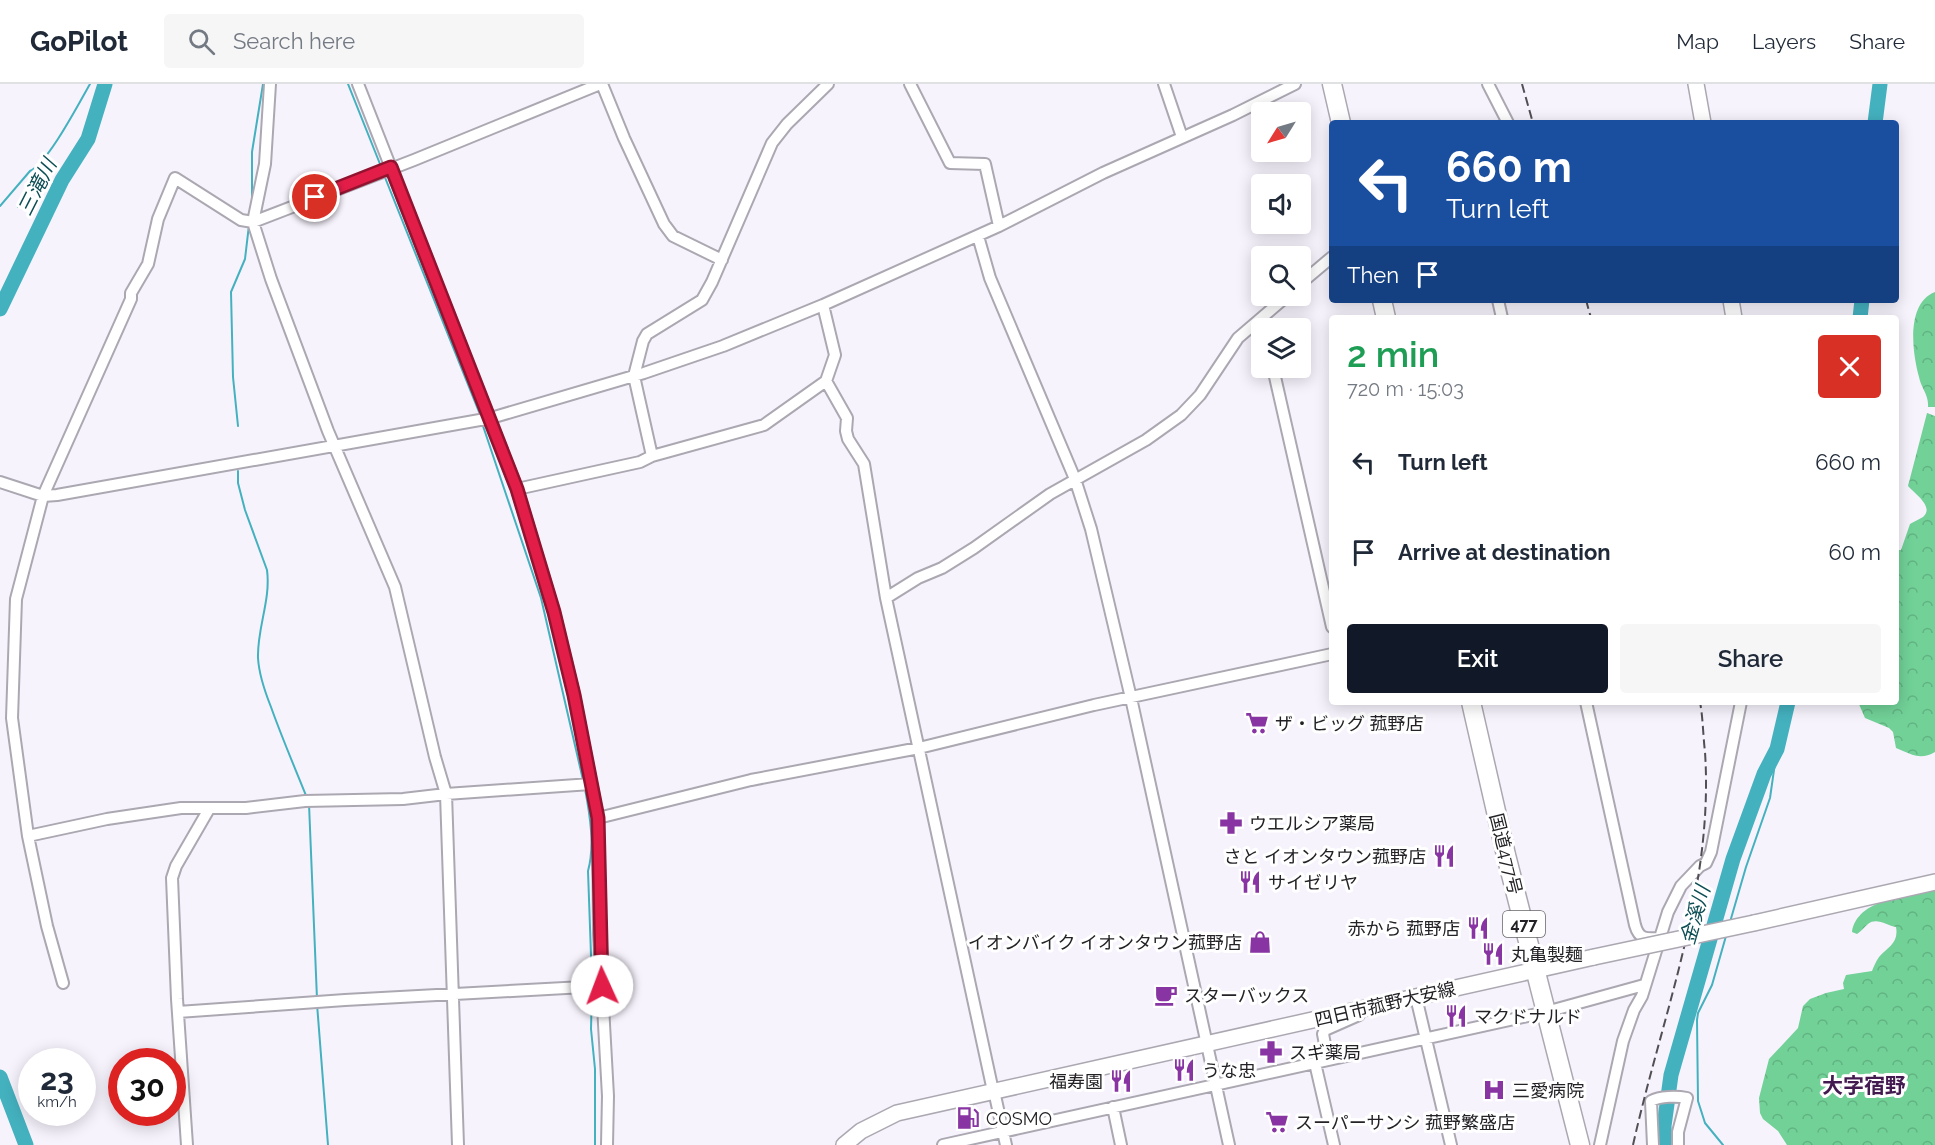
<!DOCTYPE html>
<html lang="en">
<head>
<meta charset="utf-8">
<style>
	:root { --surface:#fff; --page:#f6f6f7; --text:#1f2937; --muted:#747a83; --line:#e0e1e3; --accent:#111827 }
	body { margin:0; font-family:Raleway,"Noto Sans JP",sans-serif; background:var(--page); color:var(--text); height:100vh; display:flex; flex-direction:column; font-size:22px; white-space:nowrap }
	* { box-sizing:border-box; margin:0 }
	p { font-size:20px; color:var(--muted) }
	.icon { flex:none; width:33px; height:33px; fill:none; stroke:currentColor; stroke-width:2; stroke-linecap:round; stroke-linejoin:round }
	.map { position:relative; flex:1; overflow:hidden }
	.panel { position:absolute; left:1329px; top:231px; width:570px; height:390px; display:flex; flex-direction:column; background:var(--surface); border-radius:6px; box-shadow:0 3px 15px #0003 }
	.panel>* { flex:none }
	.top-card { position:absolute; left:1329px; top:36px; width:570px; height:183px; border-radius:6px; box-shadow:0 3px 15px #0003; background:#1a4fa0; color:#fff; overflow:hidden }
	.needle { width:39px; rotate:233deg }
	.fabs { position:absolute; left:1251px; top:18px; display:grid; gap:12px }
	.fabs a { display:grid; place-items:center; width:60px; height:60px; border-radius:6px; background:var(--surface); box-shadow:0 3px 15px #0003; font-size:30px }
	.speed { position:absolute; left:18px; top:964px; display:flex; gap:12px; font-size:30px; font-weight:700; text-align:center }
	.speed>* { display:grid; place-content:center; width:78px; height:78px; border-radius:50%; background:var(--surface); box-shadow:0 3px 15px #0003; line-height:1 }
	.speed small { font-size:15px; font-weight:400 }
	.speed .limit { border:9px solid #d22; background:#fff; color:#111 }
	.pin { position:absolute; display:grid; place-items:center; width:51px; height:51px; color:#fff; margin:-26px; border:3px solid #fff; border-radius:50%; box-shadow:0 2px 6px #0007 }
	.me { position:absolute; width:66px; margin:-33px; rotate:358deg; stroke-linejoin:round; filter:drop-shadow(0 0 4px #0008) }
	.turn { display:flex; align-items:center; gap:21px; height:126px; padding:0 18px; font-size:27px }
	.turn .icon { width:78px; height:78px; stroke-width:2.5 }
	.turn b { display:block; font-size:42px; line-height:51px }
	.then { display:flex; align-items:center; height:57px; padding:0 18px; background:#0003; gap:12px; font-size:22px }
	.round { display:grid; place-items:center; flex:none; width:63px; height:63px; border-radius:6px; background:var(--page) }
	.head { display:flex; align-items:center; justify-content:space-between; height:102px; padding:0 18px }
	h1 { font-size:36px; font-weight:600; line-height:45px; color:#1e9e55 }
	.action { display:flex; gap:12px; margin-top:auto; padding:12px 18px }
	.action a { flex:1; height:69px; border-radius:6px; background:var(--accent); color:#fff; font-size:24px; font-weight:600; line-height:69px; text-align:center }
	.action a+a { background:var(--page); color:var(--text) }
	ul { padding:0; list-style:none }
	li { display:flex; align-items:center; gap:18px; height:90px; padding:0 18px }
	li div { flex:1 }
	li b { display:block; font-size:22px }
	li em { font-style:normal }
	header { display:flex; align-items:center; gap:36px; box-sizing:border-box; height:84px; padding:0 30px; background:var(--surface); border-bottom:2px solid var(--line) }
	header strong { font-size:28px }
	nav { display:flex; gap:33px; margin-inline-start:auto; font-size:21px }
	.search { width:420px; height:54px; background:var(--page); display:flex; align-items:center; gap:15px; box-sizing:border-box; padding:0 21px; border-radius:6px; color:var(--muted); font-size:22px }
	.map>svg:first-child { display:block }
</style>
</head>
<body>
<header>
<strong>GoPilot</strong>
<div class="search"><svg class="icon" aria-label="search" viewBox="0 0 24 24"><circle cx="10" cy="10" r="6"/><path d="M15 15l6 6"/></svg>Search here</div>
<nav><a>Map</a><a>Layers</a><a>Share</a></nav>
</header>
<div class="map">
<svg width="1935" height="1061" viewBox="0 0 1935 1061">
	<defs>
		<pattern id="forest-crowns" width="20" height="18" patternUnits="userSpaceOnUse" patternTransform="scale(1.5)"><rect width="20" height="18" fill="#71d197"/><path d="M2 6a3 3 0 1 1 6 0M12 15a3 3 0 1 1 6 0" fill="none" stroke="#62b382"/></pattern>
	</defs>
	<rect width="100%" height="100%" fill="#f7f3fd"/>
	<path fill="url(#forest-crowns)" d="M1935,208V323H1928C1929,311 1921,304 1919,293C1912,268 1906,219 1935,208Z
		M1927,329L1935,332V668C1920,677 1911,670 1896,664L1893,648L1889,644L1865,634L1858,618H1896V466H1901L1910,440C1914,438 1919,435 1923,433C1935,423 1914,409 1908,402Z
		M1935,806V1061H1787L1778,1047L1763,1035L1760,1029L1759,1014L1769,975L1798,944L1803,922L1810,915L1826,909L1844,905L1843,899L1846,891L1872,887C1874,882 1876,877 1879,873C1888,863 1899,859 1896,843C1887,842 1877,833 1868,840C1864,843 1862,847 1857,850L1852,848C1857,815 1907,812 1935,806Z"/>
	<g fill="none" stroke-linecap="round" stroke-linejoin="round">
		<path stroke="#44b1bf" stroke-width="2" d="M348,0L382,85
			M384,91L481,333
			M252,118V68L263,0
			M0,122L30,87C48,79 79,19 90,0
			M18,123L31,101L35,85
			M482,339L541,514L583,696
			M238,342L233,293L231,208L245,175L249,141
			M238,387V399L245,426L267,486C271,516 257,544 258,574C259,591 265,608 271,623C282,654 295,684 307,714
			M585,705C590,731 595,762 588,787L592,899
			M309,720L317,915
			M1730,838L1746,783L1770,714L1777,665
			M592,905L591,945L595,985V1061
			M317,920L328,1061
			M1723,1061L1705,1039L1698,1017L1697,936L1698,929L1712,901L1726,852"/>
		<path stroke="#44b1bf" stroke-width="15" d="M1875,39L1880,0
			M0,225L62,96L88,55L105,0
			M1860,234L1862,216
			M0,993L26,1061
			M1665,1061L1664,1042L1671,991L1733,775L1764,690L1777,665L1788,618"/>
		<g stroke="#aca8b2" stroke-width="14">
			<path id="street" d="M270,0L265,80L253,138L271,195L328,347L395,503L435,673L446,710L458,1061
				M358,0L517,405L554,528L574,611L598,734L599,850L608,1012L607,1061
				M602,0L624,54L664,140L673,152L722,176
				M910,0L950,79L985,80L999,142
				M1164,0L1182,53
				M1488,0L1508,39
				M978,152L990,194L1075,395L1091,445L1131,614L1229,1061
				M1300,200L1332,173
				M1498,216L1502,234
				M823,221L835,271L826,297L847,334L846,347L848,355L864,380L886,514L993,1007
				M1273,284L1332,543
				M652,372L764,341L826,297
				M0,398L43,412L57,411L491,334L644,289L723,262L823,221L999,142L1103,89L1233,31L1295,0
				M517,405L640,378L652,372L634,292L643,257L647,250L702,216L712,198L772,59L787,40L828,0
				M886,514L918,494L942,484L974,464L1050,410L1146,356L1181,331L1200,311L1238,254L1287,212
				M1586,618L1635,841C1639,855 1645,855 1659,854
				M598,734L751,696L919,664L1094,621L1332,570
				M28,752L107,735L181,724H246L305,717L403,715L446,710L591,700
				M63,899L47,842L28,752L12,634L16,515L43,412L131,215V209L148,180L158,135L175,94L241,136L253,138L414,76L600,0
				M1416,913L1451,1061
				M178,928L345,916L602,902
				M1328,976L1323,950L1325,946L1359,931
				M1315,979L1334,1061
				M994,1007L1006,1061
				M1113,1023L1121,1061
				M187,1061L177,915L172,794L176,782L209,725
				M943,1061L1546,928L1644,901
				M1600,1061L1623,957L1634,926L1642,912L1668,828L1681,802L1700,782L1706,779L1711,768L1741,618
				M1653,1061L1651,1017C1660,1012 1677,1012 1687,1014L1678,1048V1061"/>
		</g>
		<g stroke="#aca8b2" stroke-width="18">
			<path id="secondary" d="M1696,0L1703,39
				M1731,216L1734,234
				M1754,839L1935,798
				M844,1061L861,1047L897,1029L1594,873"/>
		</g>
		<g stroke="#aca8b2" stroke-width="21">
			<path id="highway" d="M1332,0L1341,39
				M1382,216L1386,234
				M1471,618L1506,771L1580,1061"/>
		</g>
		<use href="#street" stroke="#fff" stroke-width="10"/>
		<use href="#secondary" stroke="#fff" stroke-width="15"/>
		<use href="#highway" stroke="#fff" stroke-width="18"/>
		<path stroke="#514f54" stroke-width="2" stroke-dasharray="9 4.5" stroke-linecap="butt" d="M1522,0L1533,39
			M1586,216L1591,234
			M1633,1061C1662,931 1714,804 1705,668C1703,651 1703,634 1700,618"/>
		<g stroke="#aca8b2" stroke-width="18" stroke-linecap="butt">
			<path id="secondary-bridge" d="M1594,873L1754,839"/>
		</g>
		<use href="#secondary-bridge" stroke="#fff" stroke-width="15"/>
	</g>
	<g fill="none" stroke-linecap="round" stroke-linejoin="round">
		<g stroke="#92132f" stroke-width="15">
			<path id="route" d="M315,113L391,83L517,405L554,528L574,611L598,734L602,902"/>
		</g>
		<use href="#route" stroke="#e11d48" stroke-width="10"/>
	</g>
	<defs>
		<g id="supermarket-bare" transform="scale(1.8)"><path d="M-6-5.5h2.5l.6 2H6L4.5 2H-2.5L-4.4-4H-6ZM-1.5 3.2a1.3 1.3 0 1 0 .1 0ZM3 3.2a1.3 1.3 0 1 0 .1 0Z" fill="#8834a3" stroke="#fff" stroke-width="2.5" paint-order="stroke"/></g>
		<g id="pharmacy-bare" transform="scale(1.8)"><path d="M-2-6h4v4h4v4h-4v4h-4v-4h-4v-4h4Z" fill="#8834a3" stroke="#fff" stroke-width="2.5" paint-order="stroke"/></g>
		<g id="restaurant-bare" transform="scale(1.8)"><path d="M-5-6h1v4h1v-4h1v4h1v-4h1v5L-1.5 .5V6h-2V.5L-5-1ZM5-6V6H3V1.5H1.5Q1.5-4 5-6Z" fill="#8834a3" stroke="#fff" stroke-width="2.5" paint-order="stroke"/></g>
		<g id="shop-bare" transform="scale(1.8)"><path d="M-5-2.5h2.3a2.7 3.5 0 0 1 5.4 0H5L5.5 6h-11ZM-1.5-2.5h3a1.5 2.3 0 0 0-3 0Z" fill="#8834a3" stroke="#fff" stroke-width="2.5" paint-order="stroke"/></g>
		<g id="cafe-bare" transform="scale(1.8)"><path d="M-5.5-4.5H6V0H3Q3 3.5 0 3.5H-2.5Q-5.5 3.5-5.5 0ZM3-3.2v2h1.7v-2ZM-6 4.5H4V6H-6Z" fill="#8834a3" stroke="#fff" stroke-width="2.5" paint-order="stroke"/></g>
		<g id="hospital-bare" transform="scale(1.8)"><path d="M-5-5h3v3.5h4V-5h3V5h-3V1.5h-4V5h-3Z" fill="#8834a3" stroke="#fff" stroke-width="2.5" paint-order="stroke"/></g>
		<g id="fuel-bare" transform="scale(1.8)"><path d="M-5.5-6h7V0h2V4h1.3V-2.5L3-4.5l.8-.8L6-3V5H2.5V1h-1V6h-7ZM-4.2-4.7v3.2H.2V-4.7Z" fill="#8834a3" stroke="#fff" stroke-width="2.5" paint-order="stroke"/></g>
	</defs>
	<g fill-rule="evenodd">
		<use href="#supermarket-bare" x="1257" y="639"/>
		<use href="#pharmacy-bare" x="1231" y="739"/>
		<use href="#restaurant-bare" x="1444" y="772"/>
		<use href="#restaurant-bare" x="1250" y="798"/>
		<use href="#restaurant-bare" x="1478" y="844"/>
		<use href="#shop-bare" x="1260" y="858"/>
		<use href="#restaurant-bare" x="1493" y="870"/>
		<use href="#cafe-bare" x="1166" y="911"/>
		<use href="#restaurant-bare" x="1456" y="932"/>
		<use href="#pharmacy-bare" x="1271" y="968"/>
		<use href="#restaurant-bare" x="1184" y="986"/>
		<use href="#restaurant-bare" x="1121" y="997"/>
		<use href="#hospital-bare" x="1494" y="1006"/>
		<use href="#fuel-bare" x="968" y="1034"/>
		<use href="#supermarket-bare" x="1277" y="1038"/>
	</g>
	<g text-anchor="middle" dominant-baseline="central" stroke-width="6" stroke-linejoin="round" paint-order="stroke">
		<rect fill="#fff" stroke="#666467" stroke-width="1.5" x="1503" y="827" width="42" height="26" rx="4.5"/>
		<g font-size="16" font-weight="bold" fill="#242226">
			<text x="1524" y="840">477</text>
		</g>
		<g font-size="18" fill="#242226" stroke="#fff" text-anchor="start">
			<text x="1275" y="639">ザ・ビッグ 菰野店</text>
			<text x="1249" y="739">ウエルシア薬局</text>
			<text x="1426" y="772" text-anchor="end">さと イオンタウン菰野店</text>
			<text x="1268" y="798">サイゼリヤ</text>
			<text x="1460" y="844" text-anchor="end">赤から 菰野店</text>
			<text x="1242" y="858" text-anchor="end">イオンバイク イオンタウン菰野店</text>
			<text x="1511" y="870">丸亀製麺</text>
			<text x="1184" y="911">スターバックス</text>
			<text x="1474" y="932">マクドナルド</text>
			<text x="1289" y="968">スギ薬局</text>
			<text x="1202" y="986">うな忠</text>
			<text x="1103" y="997" text-anchor="end">福寿園</text>
			<text x="1512" y="1006">三愛病院</text>
			<text x="986" y="1034">COSMO</text>
			<text x="1295" y="1038">スーパーサンシ 菰野繁盛店</text>
		</g>
		<g font-size="18" fill="#242226" stroke="#fff">
			<text transform="translate(1506 770) rotate(76)">国道477号</text>
			<text transform="translate(1385 920) rotate(-13)">四日市菰野大安線</text>
		</g>
		<g font-size="20" font-style="italic" fill="#0d4e55" stroke="#fff">
			<text transform="translate(37 103) rotate(-63)">三滝川</text>
			<text transform="translate(1695 831) rotate(-74)">金溪川</text>
		</g>
		<g font-size="21" font-weight="bold" fill="#431b50" stroke="#fff">
			<text x="1864" y="1001">大字宿野</text>
		</g>
	</g>
</svg>
<div class="fabs">
<a><svg class="needle" viewBox="-14 -14 28 28"><path d="M0-13l5 13h-10z" fill="#e53935"/><path d="M0 13l5-13h-10z" fill="#747a83"/></svg></a>
<a><svg class="icon" aria-label="sound" viewBox="0 0 24 24"><path d="M4 9h4l5-4v14l-5-4H4zM17 9q2 3 0 6"/></svg></a>
<a><svg class="icon" aria-label="search" viewBox="0 0 24 24"><circle cx="10" cy="10" r="6"/><path d="M15 15l6 6"/></svg></a>
<a><svg class="icon" aria-label="layers" viewBox="0 0 24 24"><path d="M12 4l9 5-9 5-9-5zM3 14l9 5 9-5"/></svg></a>
</div>
<div class="speed"><div>23<small>km/h</small></div><div class="limit">30</div></div>
<div class="pin" style="left:315px;top:113px;background:#d93025"><svg class="icon" aria-label="arrive" viewBox="0 0 24 24"><path d="M6 21V4h12l-3 4 3 4H6"/></svg></div>
<svg class="me" style="left:602px;top:902px" viewBox="-20 -20 40 40"><circle r="19" fill="#fff"/><path d="M0-13L10 11 0 6-10 11z" fill="#e11d48"/></svg>
<div class="top-card">
<div class="turn"><svg class="icon" aria-label="left" viewBox="0 0 24 24"><path d="M17 20v-9H6M10 6l-5 5 5 5"/></svg><div><b>660 m</b>Turn left</div></div>
<div class="then">Then<svg class="icon" aria-label="arrive" viewBox="0 0 24 24"><path d="M6 21V4h12l-3 4 3 4H6"/></svg></div>
</div>
<section class="panel">
<div class="head"><div><h1>2 min</h1><p>720 m · 15:03</p></div><a class="round" style="background:#d93025;color:#fff"><svg class="icon" aria-label="close" viewBox="0 0 24 24"><path d="M6 6l12 12M18 6L6 18"/></svg></a></div>
<ul>
<li><svg class="icon" aria-label="left" viewBox="0 0 24 24"><path d="M17 20v-9H6M10 6l-5 5 5 5"/></svg><div><b>Turn left</b></div><em>660 m</em></li>
<li><svg class="icon" aria-label="arrive" viewBox="0 0 24 24"><path d="M6 21V4h12l-3 4 3 4H6"/></svg><div><b>Arrive at destination</b></div><em>60 m</em></li>
</ul>
<div class="action"><a>Exit</a><a>Share</a></div>
</section>
</div>
</body>
</html>
